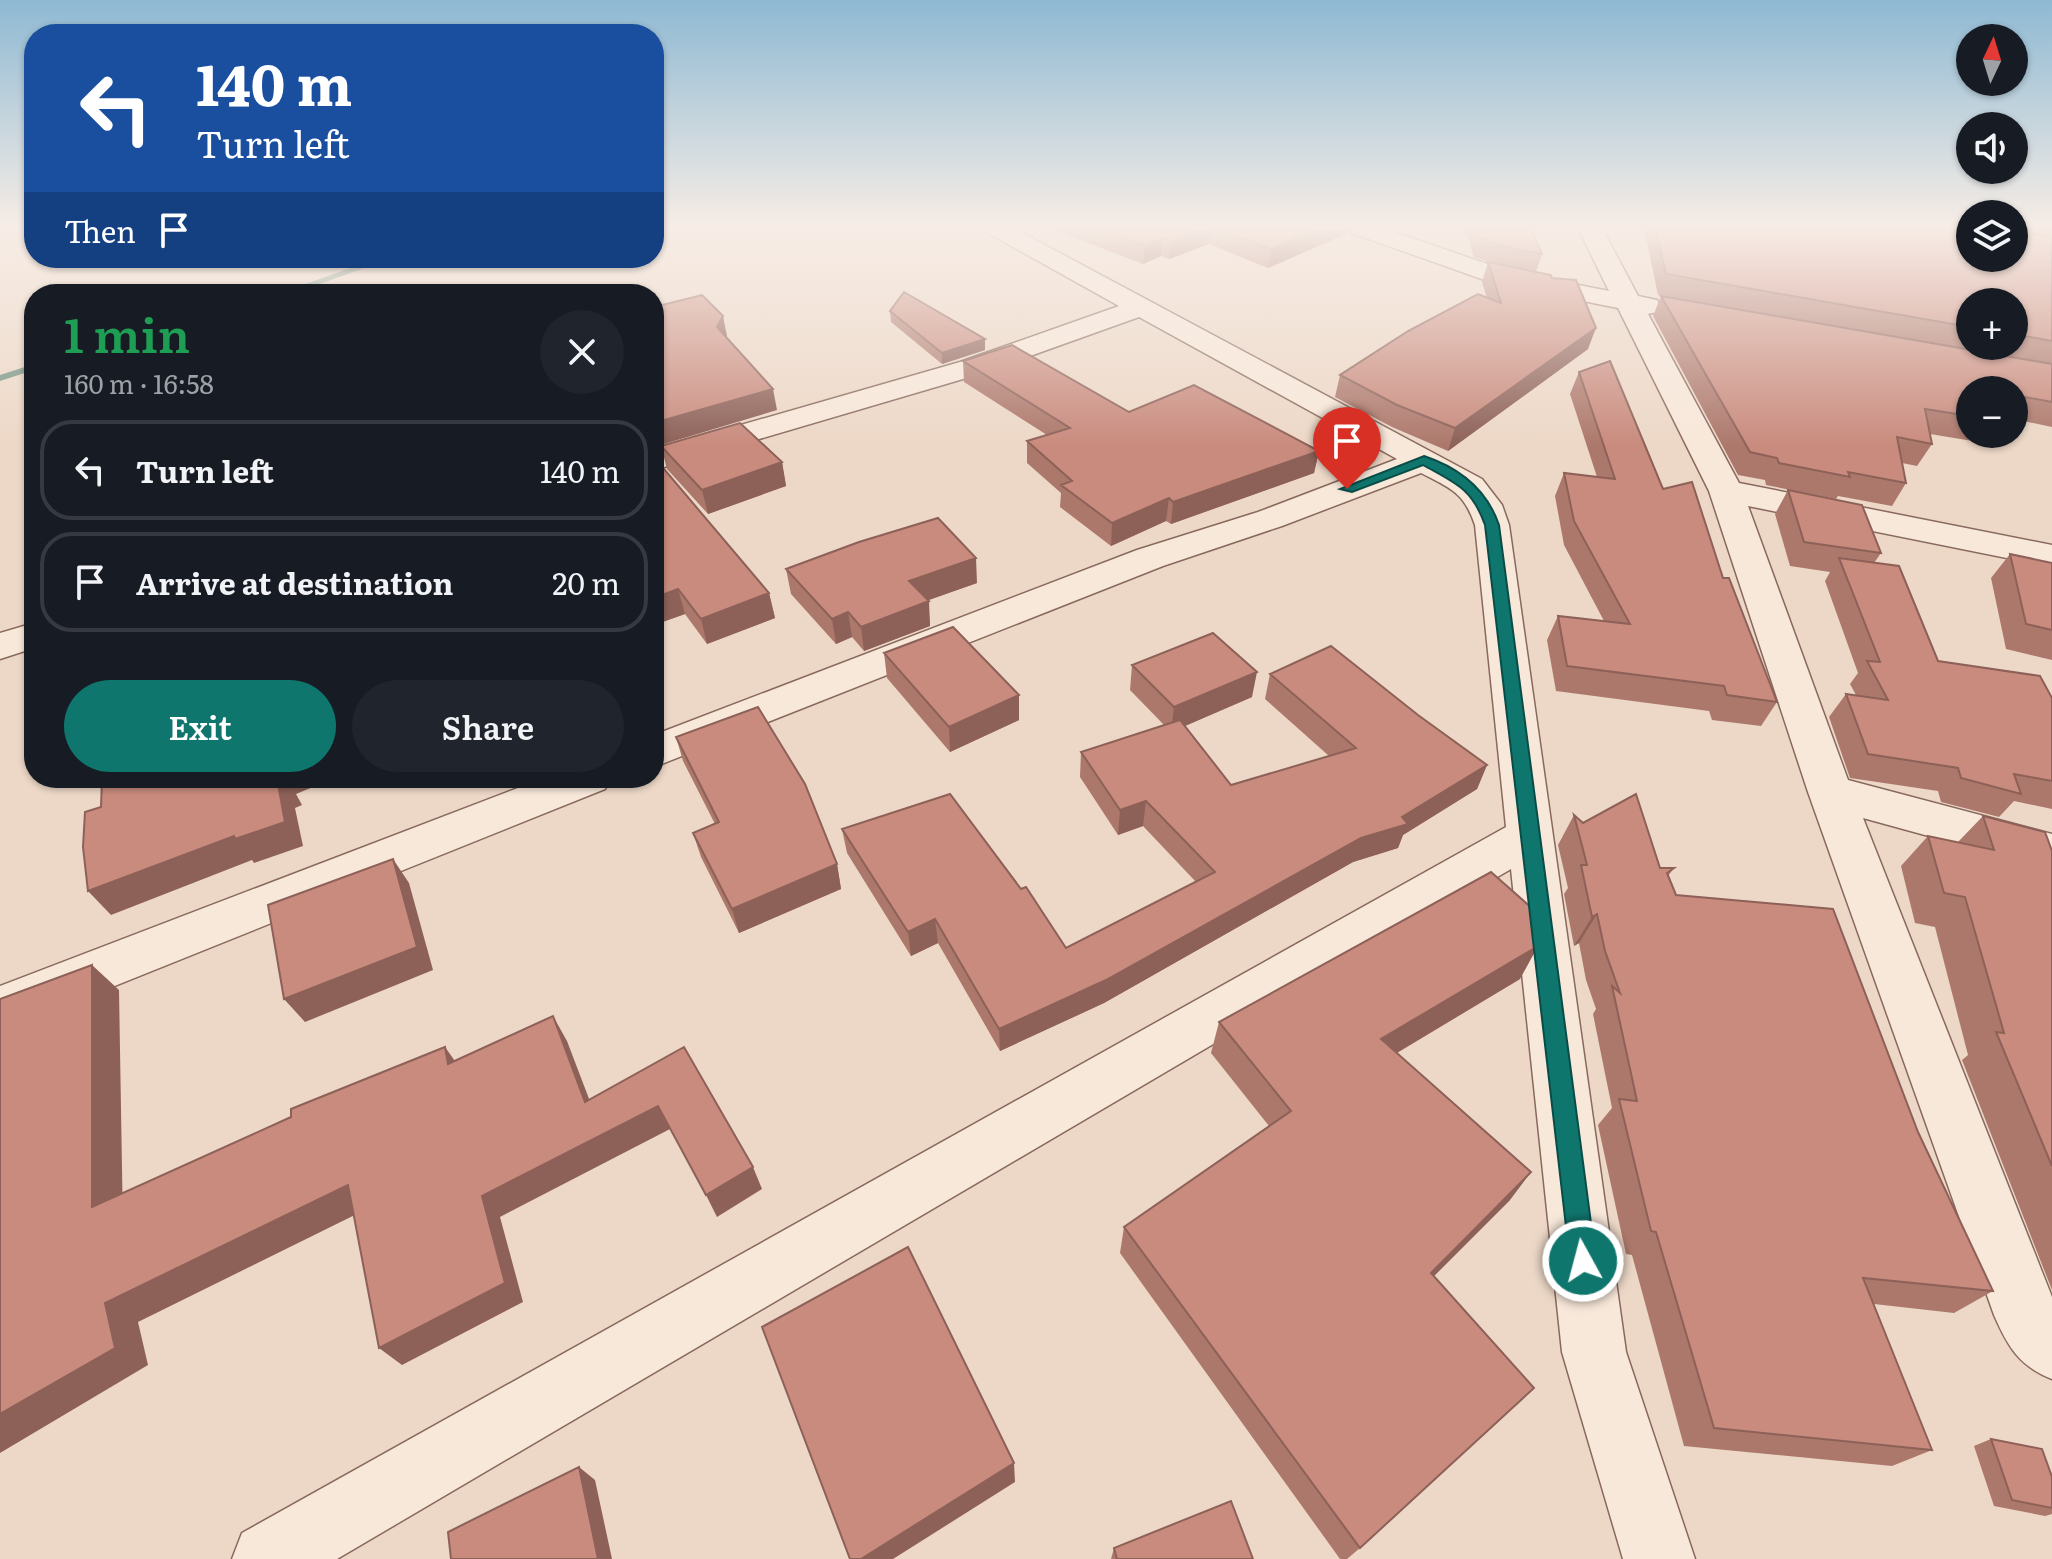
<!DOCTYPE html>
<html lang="en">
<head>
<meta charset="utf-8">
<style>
	:root { --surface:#171b24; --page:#20242c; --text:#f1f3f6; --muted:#9ea1a6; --line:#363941; --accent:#0f766e }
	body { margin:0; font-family:Literata,serif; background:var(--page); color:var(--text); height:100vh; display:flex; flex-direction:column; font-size:30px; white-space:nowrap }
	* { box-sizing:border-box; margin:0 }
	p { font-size:26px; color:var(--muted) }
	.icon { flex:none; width:44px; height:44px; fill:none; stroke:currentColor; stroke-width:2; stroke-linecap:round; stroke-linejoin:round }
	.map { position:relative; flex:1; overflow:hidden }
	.drawer { position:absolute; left:24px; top:284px; width:640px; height:504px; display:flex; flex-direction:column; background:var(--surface); border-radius:32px; box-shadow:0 2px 6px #0004 }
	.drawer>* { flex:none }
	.banner { position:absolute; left:24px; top:24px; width:640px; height:244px; border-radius:32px; box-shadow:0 2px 6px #0004; background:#1a4fa0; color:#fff; overflow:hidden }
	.needle { width:52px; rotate:4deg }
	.buttons { position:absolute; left:1956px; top:24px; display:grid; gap:16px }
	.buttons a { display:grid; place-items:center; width:72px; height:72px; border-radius:50%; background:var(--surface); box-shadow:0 2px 6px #0004; font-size:40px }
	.pin { position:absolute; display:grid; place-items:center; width:68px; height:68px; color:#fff; margin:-82px -34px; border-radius:50% 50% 50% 0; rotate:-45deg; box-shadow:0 0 8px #0007 }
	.pin .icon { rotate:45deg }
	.me { position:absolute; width:88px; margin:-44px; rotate:353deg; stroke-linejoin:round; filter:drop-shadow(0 0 6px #0008) }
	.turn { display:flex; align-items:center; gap:28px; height:168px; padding:0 40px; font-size:36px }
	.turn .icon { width:104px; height:104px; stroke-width:2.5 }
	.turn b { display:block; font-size:56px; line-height:68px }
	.then { display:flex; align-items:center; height:76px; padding:0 40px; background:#0003; gap:16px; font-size:30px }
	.round { display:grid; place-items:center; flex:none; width:84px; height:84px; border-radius:42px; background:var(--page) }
	.overview { display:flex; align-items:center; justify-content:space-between; height:136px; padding:0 40px }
	h1 { font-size:48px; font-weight:600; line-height:60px; color:#1e9e55 }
	.cta { display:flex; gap:16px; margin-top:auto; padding:16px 40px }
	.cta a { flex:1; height:92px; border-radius:48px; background:var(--accent); color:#fff; font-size:32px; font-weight:600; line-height:92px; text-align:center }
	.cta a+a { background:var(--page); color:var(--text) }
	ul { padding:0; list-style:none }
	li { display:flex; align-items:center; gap:24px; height:100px; margin:0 16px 12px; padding:0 24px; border:4px solid var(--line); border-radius:32px }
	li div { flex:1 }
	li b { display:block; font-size:30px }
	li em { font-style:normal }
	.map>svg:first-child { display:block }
</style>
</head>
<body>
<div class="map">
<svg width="2052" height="1559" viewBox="0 0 2052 1559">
	<rect width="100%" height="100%" fill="#edd8c7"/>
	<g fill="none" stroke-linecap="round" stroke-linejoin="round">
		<path fill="#6f8f7f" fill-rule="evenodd" d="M379,258H393L291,294H277Z
			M34,364V370L0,381V375Z"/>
		<g stroke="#88695d" stroke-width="3">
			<path id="street" d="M984,228H1013L1482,479L1502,505L1509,525L1626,1352L1695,1559H1623L1562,1352L1511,869L337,1559H232L242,1533L1506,827L1475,525C1464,492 1450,488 1421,473L1282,526L1163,566L654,767V735L1137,550L1258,512L1397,459L1139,317L980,374L654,470V450L960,362L1119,306L988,233Z
				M1348,228H1382L1508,271L1609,291L1578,228H1602L1638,296L1657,300L1661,306L1657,312L1648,314L1739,483L2052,545V567L1748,506L1848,780L2052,834V870L1863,818L2052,1297V1379C2019,1366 2008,1347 1994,1315L1808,792L1709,491L1618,308L1493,283L1352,233Z
				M34,623V648L0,659V633Z
				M544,778H611L605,789L0,1032V986Z"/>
		</g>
		<use href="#street" fill="#f8e8da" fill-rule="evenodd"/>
	</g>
	<path fill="#ad786c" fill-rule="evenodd" d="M1049,228H1349L1348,233L1268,268L1209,244L1169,259L1161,256L1143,264Z
		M1465,228H1531L1542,254L1536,272L1588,349L1448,451L1392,427L1335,397L1340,375L1487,298L1482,282L1488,262L1493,263L1474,257Z
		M1644,228H2052V427L2014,419V390H1970V434H2005L1997,445L1930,434L1932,444L1917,466L1902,463L1906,483L1892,506L1838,496L1836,499L1766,485L1765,480L1738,475L1653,316L1661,296L1787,318L1658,295ZM1970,302H2014V346H1970Z
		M890,311L985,339V350L942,364L891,322Z
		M963,361L1129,412L1319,451L1314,473L1171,524L1166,521L1111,546L1060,507L1061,493L1027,463V441L1047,435L964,382Z
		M1579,372L1663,489L1723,578L1777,702L1761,726L1712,720L1709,711L1556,691L1547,640L1558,616L1604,621L1564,545L1555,496L1564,473L1597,477L1570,394Z
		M661,446L782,462L786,486L708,514L667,469Z
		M654,472L769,593L775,618L707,644L685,614L654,625Z
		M1788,490L1881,553L1874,563L1938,661L2052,698V809L2014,801L1999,817L1941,802L1938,791L1850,778L1829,717L1846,694L1856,695L1850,684L1858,673L1825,581L1830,572L1790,566L1775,514Z
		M2010,554L2052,563V660L2006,649L1991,578Z
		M786,569L977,583L928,600L930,626L864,651L852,637L836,644L791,594Z
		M884,653L1019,695V720L950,752L887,678Z
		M1132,665L1252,697L1185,726L1231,785L1329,756L1265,699L1270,674L1418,715L1487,765L1477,789L1403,835L1398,848L1353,862L1104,1003L1000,1051L938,943L911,956L847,853L842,829L1021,889L1066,948L1196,882L1143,826L1118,835L1080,777L1081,752L1164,725L1130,690Z
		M676,737L837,864L841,889L739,933L701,857L693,833L715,824L683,761Z
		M1574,815L1583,823L1660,868H1674L1668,876L1676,895L1918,1132L1993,1291L1954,1313L1874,1304L1932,1450L1892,1466L1684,1446L1632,1255L1626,1254L1598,1125L1612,1108L1593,1014L1596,1009L1586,980L1579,943L1574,946L1564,894L1568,888L1558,845Z
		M1983,816L2052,851V1290L1962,1060L1968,1055L1935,927L1915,923L1901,866L1928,836L1958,842Z
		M1520,979L1397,1053L1510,1200L1434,1276L1360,1548L1347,1559H1340L1120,1253L1124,1227L1269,1126L1211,1053L1219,1022Z
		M1991,1439L2052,1477V1514L2045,1516L1994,1506L1974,1446Z
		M1114,1548L1253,1559H1111Z"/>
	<path fill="#8d6158" d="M1207,228H1211L1209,244L1169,259L1171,241Z
		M1320,228H1349L1348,233L1268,268L1271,249Z
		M1162,238L1161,256L1143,264L1145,246Z
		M723,316L727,336L722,347L717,327Z
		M1596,328L1588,349L1448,451L1455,428Z
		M985,339V350L942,364V353Z
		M773,389L777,410L654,447V423Z
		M1319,451L1314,473L1171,524L1173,502Z
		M782,462L786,486L708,514L702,490Z
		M1169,498L1166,521L1111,546L1112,523Z
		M976,558L977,583L912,606L909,581Z
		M678,589L685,614L654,625V598Z
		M769,593L775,618L707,644L701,619Z
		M929,601L930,626L864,651L861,627Z
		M848,612L852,637L836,644L832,619Z
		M1257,672L1252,697L1171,732L1174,707Z
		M1019,695V720L950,752L949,727Z
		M1487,765L1477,789L1403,835L1398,848L1353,862L1104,1003L1000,1051L999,1029L1361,838L1402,817Z
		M283,778H335L296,794L302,805L295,808L303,846L254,863L252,860L111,915L88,891L278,784Z
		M1146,801L1143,826L1118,835L1120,810Z
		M393,859L409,883L433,970L305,1022L284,999Z
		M837,864L841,889L739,933L732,909Z
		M1597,914L1579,943L1574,946L1592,917Z
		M935,919L938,943L911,956L908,932Z
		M1538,946L1520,979L1368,1070L1381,1039Z
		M92,965L119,990L123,1228L92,1207Z
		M553,1016L567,1041L599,1125L585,1102Z
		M445,1047L462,1071L448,1064Z
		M658,1106L670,1129L500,1217L523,1302L402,1365L379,1348L482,1196Z
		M753,1167L762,1189L717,1217L706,1195Z
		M1531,1172L1510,1200L1412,1298L1431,1273Z
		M348,1185L371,1207L138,1322L148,1365L0,1453V1414L105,1303Z
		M1014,1463L1015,1482L893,1559H861Z
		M579,1467L595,1480L612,1559H598Z"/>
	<path fill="#c98b7e" stroke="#8d6158" stroke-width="2" d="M1097,228H1207L1171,241L1162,238L1145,246Z
		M1215,228H1320L1271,249Z
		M1476,228H1531L1542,254L1514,249L1479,238Z
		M1655,228H1970V258H2014V228H2024V232L2052,237V341L2014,334V302H1970V327L1666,274Z
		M1488,262L1551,275L1552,278L1576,280L1596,328L1455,428L1397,405L1340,375L1408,331L1478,294L1501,303Z
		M904,292L985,339L942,353L890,311Z
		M702,295L723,316L717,327L773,389L654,423V307Z
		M1661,296L2052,364V402L2014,395V390H1970V416L1925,409L1932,444L1897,437L1906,483L1848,472L1850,477L1779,463L1777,458L1750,452Z
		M1012,345L1129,412L1194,385L1319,451L1173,502L1169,498L1112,523L1061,485L1072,481L1027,441L1070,428L963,361Z
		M1610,361L1663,489L1692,482L1723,578H1729L1777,702L1727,695L1724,686L1567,666L1558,616L1630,624L1574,521L1564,473L1615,479L1579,372Z
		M740,423L782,462L702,490L661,446Z
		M664,469L769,593L701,619L678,589L654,598V472Z
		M1788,490L1862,505L1881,553L1804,542Z
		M938,518L976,558L909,581L929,601L861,627L848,612L832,619L786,569L859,542Z
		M2010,554L2052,563V630L2026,624Z
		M1839,558L1899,566L1938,661L2040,676L2052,698V781L2014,774L2021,794L1961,778L1958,768L1868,754L1846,694L1888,700L1867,661L1880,662Z
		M953,627L1019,695L949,727L884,653Z
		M1213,633L1257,672L1174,707L1132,665Z
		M1331,646L1418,715L1487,765L1402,817L1408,824L1361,838L1106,980L999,1029L935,919L908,932L842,829L950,794L1021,889L1026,887L1066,948L1215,872L1146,801L1120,810L1081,752L1180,720L1231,785L1356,748L1270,674Z
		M758,707L805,784L837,864L732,909L693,833L719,822L676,737Z
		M102,778H283L285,781L278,784L285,822L235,839L234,836L88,891L83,847L85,812L101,807Z
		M1636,794L1660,868H1674L1667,873L1676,895L1833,909L1918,1132L1993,1291L1863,1278L1932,1450L1714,1428L1656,1232L1651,1231L1619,1099L1637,1101L1612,986L1620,993L1605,951L1597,914L1592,917L1581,865H1587L1574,815L1583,823Z
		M1983,816L2045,832L2052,851V1166L1996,1032L2004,1033L1965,897L1944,893L1928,836L1994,850Z
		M393,859L417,947L284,999L268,905Z
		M1491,872L1534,910L1538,946L1381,1039L1531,1172L1431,1273L1534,1388L1360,1548L1124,1227L1291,1111L1219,1022Z
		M92,965V1207L291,1117V1109L445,1047L448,1064L553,1016L585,1102L684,1047L753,1167L706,1195L658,1106L482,1196L505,1283L379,1348L348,1185L105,1303L115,1348L0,1414V999Z
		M908,1247L1014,1463L861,1559H850L762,1327Z
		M1991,1439L2042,1449L2052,1477V1508L2012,1500Z
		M579,1467L598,1559H451L448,1532Z
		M1231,1501L1253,1559H1117L1114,1548Z"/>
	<linearGradient id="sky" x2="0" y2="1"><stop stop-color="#8eb9d3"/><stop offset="0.51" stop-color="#f7ede6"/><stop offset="1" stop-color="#f7ede6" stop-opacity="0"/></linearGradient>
	<rect width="2052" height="446" fill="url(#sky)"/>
	<path fill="#0f766e" stroke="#0a4d48" stroke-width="2" d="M1424,456C1460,468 1487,490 1499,525L1596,1261L1592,1270L1583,1274L1574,1270L1570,1261L1485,525C1472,488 1455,483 1423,465L1352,492L1340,489Z"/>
</svg>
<div class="buttons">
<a><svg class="needle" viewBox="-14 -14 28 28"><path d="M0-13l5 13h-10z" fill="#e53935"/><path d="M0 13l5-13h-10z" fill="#9ea1a6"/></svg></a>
<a><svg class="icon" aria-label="sound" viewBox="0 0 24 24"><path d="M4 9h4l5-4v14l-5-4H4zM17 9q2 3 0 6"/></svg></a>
<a><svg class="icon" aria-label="layers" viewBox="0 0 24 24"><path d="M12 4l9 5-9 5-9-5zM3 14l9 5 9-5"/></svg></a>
<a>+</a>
<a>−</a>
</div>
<div class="pin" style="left:1347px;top:489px;background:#d93025"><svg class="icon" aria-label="arrive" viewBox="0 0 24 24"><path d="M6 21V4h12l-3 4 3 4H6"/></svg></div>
<svg class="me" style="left:1583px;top:1261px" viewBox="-20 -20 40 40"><circle r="17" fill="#0f766e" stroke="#fff" stroke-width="3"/><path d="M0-11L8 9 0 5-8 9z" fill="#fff"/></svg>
<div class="banner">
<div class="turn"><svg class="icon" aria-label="left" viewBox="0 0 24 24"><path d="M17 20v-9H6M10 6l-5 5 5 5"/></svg><div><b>140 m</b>Turn left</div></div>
<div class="then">Then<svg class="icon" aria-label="arrive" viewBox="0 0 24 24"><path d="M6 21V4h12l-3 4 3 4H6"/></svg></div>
</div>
<section class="drawer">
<div class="overview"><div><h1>1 min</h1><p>160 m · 16:58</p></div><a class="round"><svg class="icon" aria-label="close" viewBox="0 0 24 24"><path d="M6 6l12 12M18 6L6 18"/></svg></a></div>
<ul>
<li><svg class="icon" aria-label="left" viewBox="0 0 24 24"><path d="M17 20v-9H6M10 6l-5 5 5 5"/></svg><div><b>Turn left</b></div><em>140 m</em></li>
<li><svg class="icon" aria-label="arrive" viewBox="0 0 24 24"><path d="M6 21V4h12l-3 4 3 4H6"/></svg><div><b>Arrive at destination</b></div><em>20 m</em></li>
</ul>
<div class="cta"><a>Exit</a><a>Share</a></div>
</section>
</div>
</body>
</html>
